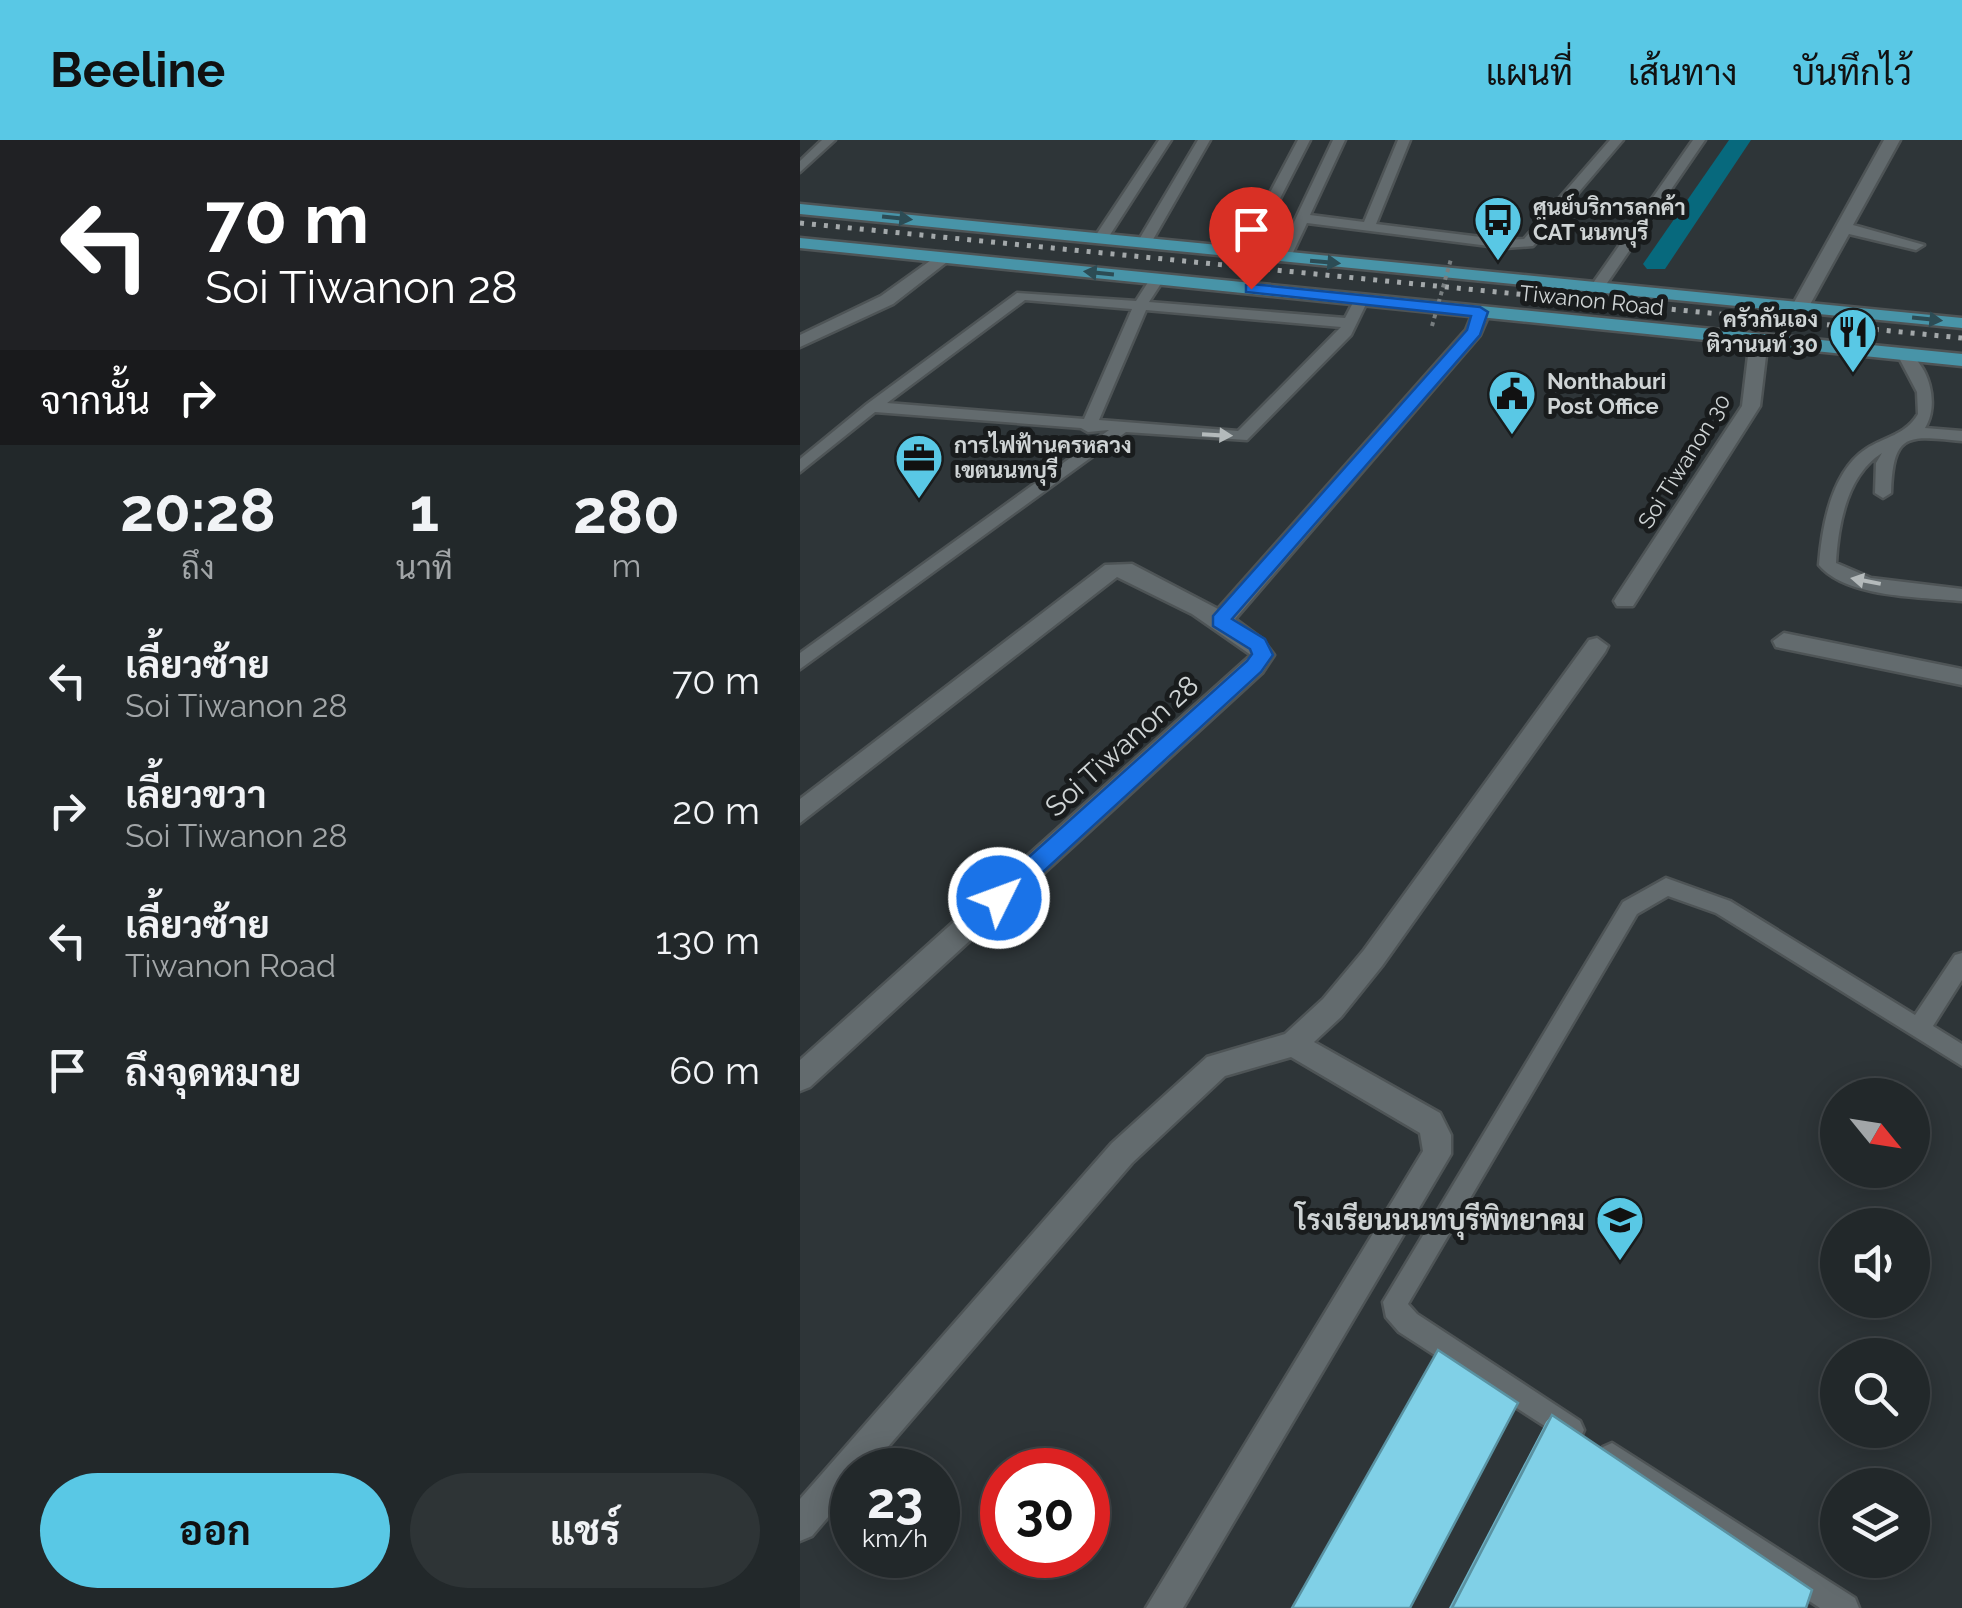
<!DOCTYPE html>
<html lang="th">
<head>
<meta charset="utf-8">
<style>
	:root { --surface:#22282a; --page:#2e3436; --text:#f1f3f6; --muted:#a2a6a8; --line:#3f4447; --accent:#59c8e5 }
	body { margin:0; font-family:Raleway,Sarabun,sans-serif; background:var(--page); color:var(--text); height:100vh; display:flex; flex-direction:column; font-size:38px; white-space:nowrap }
	* { box-sizing:border-box; margin:0 }
	p { font-size:32px; color:var(--muted) }
	.icon { flex:none; width:55px; height:55px; fill:none; stroke:currentColor; stroke-width:2; stroke-linecap:round; stroke-linejoin:round }
	.map { position:relative; flex:1; overflow:hidden }
	.details { display:flex; flex-direction:column; background:var(--surface); width:800px }
	.details>* { flex:none }
	.hud { background:#202124; color:#fff; overflow:hidden }
	.needle { width:65px; rotate:120deg }
	.buttons { position:absolute; left:1020px; top:938px; display:grid; gap:20px }
	.buttons a { display:grid; place-items:center; width:110px; height:110px; border-radius:50%; background:var(--surface); box-shadow:0 5px 25px #0003,0 0 0 2px var(--line); font-size:50px }
	.speed { position:absolute; left:30px; top:1308px; display:flex; gap:20px; font-size:50px; font-weight:700; text-align:center }
	.speed>* { display:grid; place-content:center; width:130px; height:130px; border-radius:50%; background:var(--surface); box-shadow:0 5px 25px #0003,0 0 0 2px var(--line); line-height:1 }
	.speed small { font-size:25px; font-weight:400 }
	.speed .limit { border:15px solid #d22; background:#fff; color:#111 }
	.pin { position:absolute; display:grid; place-items:center; width:85px; height:85px; color:#fff; margin:-102px -42px; border-radius:50% 50% 50% 0; rotate:-45deg; box-shadow:0 0 10px #0007 }
	.pin .icon { rotate:45deg }
	.me { position:absolute; width:110px; margin:-55px; rotate:48deg; stroke-linejoin:round; filter:drop-shadow(0 0 8px #0008) }
	.turn { display:flex; align-items:center; gap:35px; height:210px; padding:0 40px; font-size:45px }
	.turn .icon { width:130px; height:130px; stroke-width:2.5 }
	.turn b { display:block; font-size:70px; line-height:85px }
	.then { display:flex; align-items:center; height:95px; padding:0 40px; background:#0003; gap:20px; font-size:38px }
	.eta { display:flex; justify-content:space-evenly; align-items:center; height:170px; text-align:center }
	.eta b { font-size:60px; font-weight:700; line-height:70px }
	.action { display:flex; gap:20px; margin-top:auto; padding:20px 40px }
	.action a { flex:1; height:115px; border-radius:60px; background:var(--accent); color:#111; font-size:40px; font-weight:700; line-height:115px; text-align:center }
	.action a+a { background:var(--page); color:var(--text) }
	ul { padding:0; list-style:none }
	li { display:flex; align-items:center; gap:30px; height:130px; padding:0 40px }
	li div { flex:1 }
	li b { display:block; font-size:38px }
	li em { font-style:normal }
	header { display:flex; align-items:center; gap:60px; box-sizing:border-box; height:140px; padding:0 50px; background:var(--accent); color:#111 }
	header strong { font-size:48px }
	nav { display:flex; gap:55px; margin-inline-start:auto; font-size:35px }
	main { display:flex; flex:1; min-height:0 }
	.map>svg:first-child { display:block }
</style>
</head>
<body>
<header>
<strong>Beeline</strong>
<nav><a>แผนที่</a><a>เส้นทาง</a><a>บันทึกไว้</a></nav>
</header>
<main>
<section class="details">
<div class="hud">
<div class="turn"><svg class="icon" aria-label="left" viewBox="0 0 24 24"><path d="M17 20v-9H6M10 6l-5 5 5 5"/></svg><div><b>70 m</b>Soi Tiwanon 28</div></div>
<div class="then">จากนั้น<svg class="icon" aria-label="right" viewBox="0 0 24 24"><path d="M7 20v-9h11M14 6l5 5-5 5"/></svg></div>
</div>
<div class="eta">
<div><b>20:28</b><p>ถึง</p></div>
<div><b>1</b><p>นาที</p></div>
<div><b>280</b><p>m</p></div>
</div>
<ul>
<li><svg class="icon" aria-label="left" viewBox="0 0 24 24"><path d="M17 20v-9H6M10 6l-5 5 5 5"/></svg><div><b>เลี้ยวซ้าย</b><p>Soi Tiwanon 28</p></div><em>70 m</em></li>
<li><svg class="icon" aria-label="right" viewBox="0 0 24 24"><path d="M7 20v-9h11M14 6l5 5-5 5"/></svg><div><b>เลี้ยวขวา</b><p>Soi Tiwanon 28</p></div><em>20 m</em></li>
<li><svg class="icon" aria-label="left" viewBox="0 0 24 24"><path d="M17 20v-9H6M10 6l-5 5 5 5"/></svg><div><b>เลี้ยวซ้าย</b><p>Tiwanon Road</p></div><em>130 m</em></li>
<li><svg class="icon" aria-label="arrive" viewBox="0 0 24 24"><path d="M6 21V4h12l-3 4 3 4H6"/></svg><div><b>ถึงจุดหมาย</b></div><em>60 m</em></li>
</ul>
<div class="action"><a>ออก</a><a>แชร์</a></div>
</section>
<div class="map">
<svg width="1162" height="1468" viewBox="0 0 1162 1468">
	<rect width="100%" height="100%" fill="#2e3538"/>
	<g fill="none" stroke-linecap="round" stroke-linejoin="round">
		<path fill="#07697d" fill-rule="evenodd" d="M929,0H951L865,129H847L843,124Z"/>
		<g stroke="#4e5456" stroke-width="5">
			<path id="lane" d="M22,0H35L0,32V21Z
				M359,0H371L306,101H296L294,98Z
				M398,0H410L351,103L339,106L337,103Z
				M498,0H510L452,113L440,116L438,113Z
				M533,0H545L510,75L564,82L598,0H610L576,84L705,100L724,99L810,0H823L733,106L705,108L507,83L489,121H479L477,118Z
				M893,0H905L803,149H793L791,146Z
				M357,135L364,139L349,162L545,178L556,157L568,160L551,195L447,300L326,292L0,529V513L309,290L288,292L281,288L75,272L0,332V319L67,264L217,153L336,161L352,136ZM225,160L332,169L284,279L87,263ZM346,170L541,187L438,291L299,280Z
				M1104,210C1129,223 1140,264 1125,288L1162,291V301C1108,296 1093,291 1091,353L1083,358L1075,353L1076,323L1082,313C1047,335 1038,385 1036,423L1071,438L1162,449V461C1122,457 1046,458 1019,425C1022,387 1031,332 1066,309C1084,297 1106,295 1118,274L1117,252L1097,214Z
				M866,738L930,761L1115,875L1155,815L1162,813V840L1133,886L1162,904V926L916,773L868,756L837,774L608,1164L617,1174L780,1281L784,1290L780,1299L771,1303L599,1192L586,1177L583,1162L823,762Z
				M812,1303L1055,1458L1059,1468H1020L803,1325L799,1316L803,1307Z"/>
		</g>
		<g stroke="#4e5456" stroke-width="5">
			<path id="street" d="M1084,0H1100L1053,85L1124,105L1116,110L1049,94L1007,170H995L992,166Z
				M141,113L147,114V122L93,164L0,207V195L81,156Z
				M681,167L690,172L680,195L435,479L462,499L474,515L462,533L10,947L0,951V920L451,515L392,474L317,437L0,683V659L305,425L332,424L418,469L666,190L675,168Z
				M959,194L968,199L960,266L833,466H817L814,461L817,456L942,266L950,199Z
				M984,493L1162,529V545L976,507L973,501Z
				M797,498L808,506L805,512L582,826L541,877L514,902L640,973L651,995V1014L383,1468H346L623,1011L620,993L491,917L425,936L332,1023L68,1330H52V1349L12,1396L0,1401V1359L312,1003L407,917L485,894L523,859L564,810L789,500Z"/>
		</g>
		<g stroke="#4e5456" stroke-width="5">
			<path id="primary" d="M0,64L1162,178V188L0,74Z
				M0,98L1162,214V226L0,108Z"/>
		</g>
		<use href="#lane" fill="#636b6e" fill-rule="evenodd"/>
		<use href="#street" fill="#636b6e" fill-rule="evenodd"/>
		<use href="#primary" fill="#4894a8" fill-rule="evenodd"/>
		<path stroke="#a3a8aa" stroke-width="5" stroke-dasharray="4 8" stroke-linecap="butt" d="M0,83L1162,198"/>
		<path stroke="#787e80" stroke-width="4" stroke-dasharray="4 4" stroke-linecap="butt" d="M632,186L651,119"/>
	</g>
	<path fill="#6eb3c7" d="M752,1275L1006,1468H649L746,1282Z"/>
	<path fill="#80d0e7" stroke="#5a92a2" stroke-width="2.5" d="M638,1210L718,1263L610,1468H492Z
		M752,1275L1012,1450L1006,1468H652Z"/>
	<defs><path id="oneway-solid" d="M-6-.8H1V-3.2L6.5 0L1 3.2V.8H-6Z" transform="scale(2.5)"/></defs>
	<g fill="#2c4c55">
		<use href="#oneway-solid" transform="translate(97 78) rotate(6)"/>
		<use href="#oneway-solid" transform="translate(525 122) rotate(5)"/>
		<use href="#oneway-solid" transform="translate(299 133) rotate(-174)"/>
		<use href="#oneway-solid" transform="translate(1127 179) rotate(6)"/>
	</g>
	<g fill="#b4babb">
		<use href="#oneway-solid" transform="translate(417 295) rotate(3)"/>
		<use href="#oneway-solid" transform="translate(1066 441) rotate(-169)"/>
	</g>
	<path fill="#1a73e8" stroke="#114b97" stroke-width="2.5" d="M451,144L680,167L688,172L680,195L432,479L465,499L473,515L461,532L207,765H191L187,758L191,751L447,521L452,514L450,509L413,486V476L667,190L671,176L446,152V145Z"/>
	<defs>
		<g id="bus-pin" transform="scale(2.5)"><path d="M0 17L-7.5 6A9.5 9.5 0 1 1 7.5 6Z" fill="#59c8e5" stroke="#191c1d"/><path d="M-5-6H5V4H4V6H2V4H-2V6H-4V4H-5ZM-3.5-4V0h7V-4ZM-3.5 1.2v1.5H-2V1.2ZM2 1.2v1.5H3.5V1.2Z" fill="#111"/></g>
		<g id="restaurant-pin" transform="scale(2.5)"><path d="M0 17L-7.5 6A9.5 9.5 0 1 1 7.5 6Z" fill="#59c8e5" stroke="#191c1d"/><path d="M-5-6h1v4h1v-4h1v4h1v-4h1v5L-1.5 .5V6h-2V.5L-5-1ZM5-6V6H3V1.5H1.5Q1.5-4 5-6Z" fill="#111"/></g>
		<g id="civic-pin" transform="scale(2.5)"><path d="M0 17L-7.5 6A9.5 9.5 0 1 1 7.5 6Z" fill="#59c8e5" stroke="#191c1d"/><path d="M-.6-6.5H3V-4.5H.6V-3L4-1V1h2V6H-6V1h2V-1L-.6-3ZM-1.2 2.5V6h2.4V2.5Z" fill="#111"/></g>
		<g id="office-pin" transform="scale(2.5)"><path d="M0 17L-7.5 6A9.5 9.5 0 1 1 7.5 6Z" fill="#59c8e5" stroke="#191c1d"/><path d="M-6-3h4V-5.5h4V-3h4V5H-6ZM-1-4.5V-3h2v-1.5ZM-6 0V1H6V0Z" fill="#111"/></g>
		<g id="school-pin" transform="scale(2.5)"><path d="M0 17L-7.5 6A9.5 9.5 0 1 1 7.5 6Z" fill="#59c8e5" stroke="#191c1d"/><path d="M0-5L7-2L0 1L-7-2ZM-4 1L0 2.5L4 1V4Q0 6-4 4Z" fill="#111"/></g>
	</defs>
	<g fill-rule="evenodd">
		<use href="#bus-pin" x="698" y="80"/>
		<use href="#restaurant-pin" x="1053" y="192"/>
		<use href="#civic-pin" x="712" y="254"/>
		<use href="#office-pin" x="119" y="318"/>
		<use href="#school-pin" x="820" y="1080"/>
	</g>
	<g text-anchor="middle" dominant-baseline="central" stroke-width="10" stroke-linejoin="round" paint-order="stroke">
		<g font-size="22" font-weight="bold" fill="#cfd4d5" stroke="#191c1d" text-anchor="start">
			<text x="733" y="67">ศูนย์บริการลูกค้า<tspan x="733" dy="25">CAT นนทบุรี</tspan></text>
			<text x="1018" y="179" text-anchor="end">ครัวกันเอง<tspan x="1018" dy="25">ติวานนท์ 30</tspan></text>
			<text x="747" y="241">Nonthaburi<tspan x="747" dy="25">Post Office</tspan></text>
			<text x="154" y="305">การไฟฟ้านครหลวง<tspan x="154" dy="25">เขตนนทบุรี</tspan></text>
		</g>
		<g font-size="22" fill="#cfd4d5" stroke="#191c1d">
			<text transform="translate(792 160) rotate(6)">Tiwanon Road</text>
			<text transform="translate(884 321) rotate(-58)">Soi Tiwanon 30</text>
		</g>
		<g font-size="28" fill="#cfd4d5" stroke="#191c1d">
			<text transform="translate(322 606) rotate(-42)">Soi Tiwanon 28</text>
		</g>
		<g font-size="28" font-weight="bold" fill="#cfd4d5" stroke="#191c1d" text-anchor="end">
			<text x="785" y="1080">โรงเรียนนนทบุรีพิทยาคม</text>
		</g>
	</g>
</svg>
<div class="buttons">
<a><svg class="needle" viewBox="-14 -14 28 28"><path d="M0-13l5 13h-10z" fill="#e53935"/><path d="M0 13l5-13h-10z" fill="#a2a6a8"/></svg></a>
<a><svg class="icon" aria-label="sound" viewBox="0 0 24 24"><path d="M4 9h4l5-4v14l-5-4H4zM17 9q2 3 0 6"/></svg></a>
<a><svg class="icon" aria-label="search" viewBox="0 0 24 24"><circle cx="10" cy="10" r="6"/><path d="M15 15l6 6"/></svg></a>
<a><svg class="icon" aria-label="layers" viewBox="0 0 24 24"><path d="M12 4l9 5-9 5-9-5zM3 14l9 5 9-5"/></svg></a>
</div>
<div class="speed"><div>23<small>km/h</small></div><div class="limit">30</div></div>
<div class="pin" style="left:451px;top:149px;background:#d93025"><svg class="icon" aria-label="arrive" viewBox="0 0 24 24"><path d="M6 21V4h12l-3 4 3 4H6"/></svg></div>
<svg class="me" style="left:199px;top:758px" viewBox="-20 -20 40 40"><circle r="17" fill="#1a73e8" stroke="#fff" stroke-width="3"/><path d="M0-11L8 9 0 5-8 9z" fill="#fff"/></svg>
</div>
</main>
</body>
</html>
